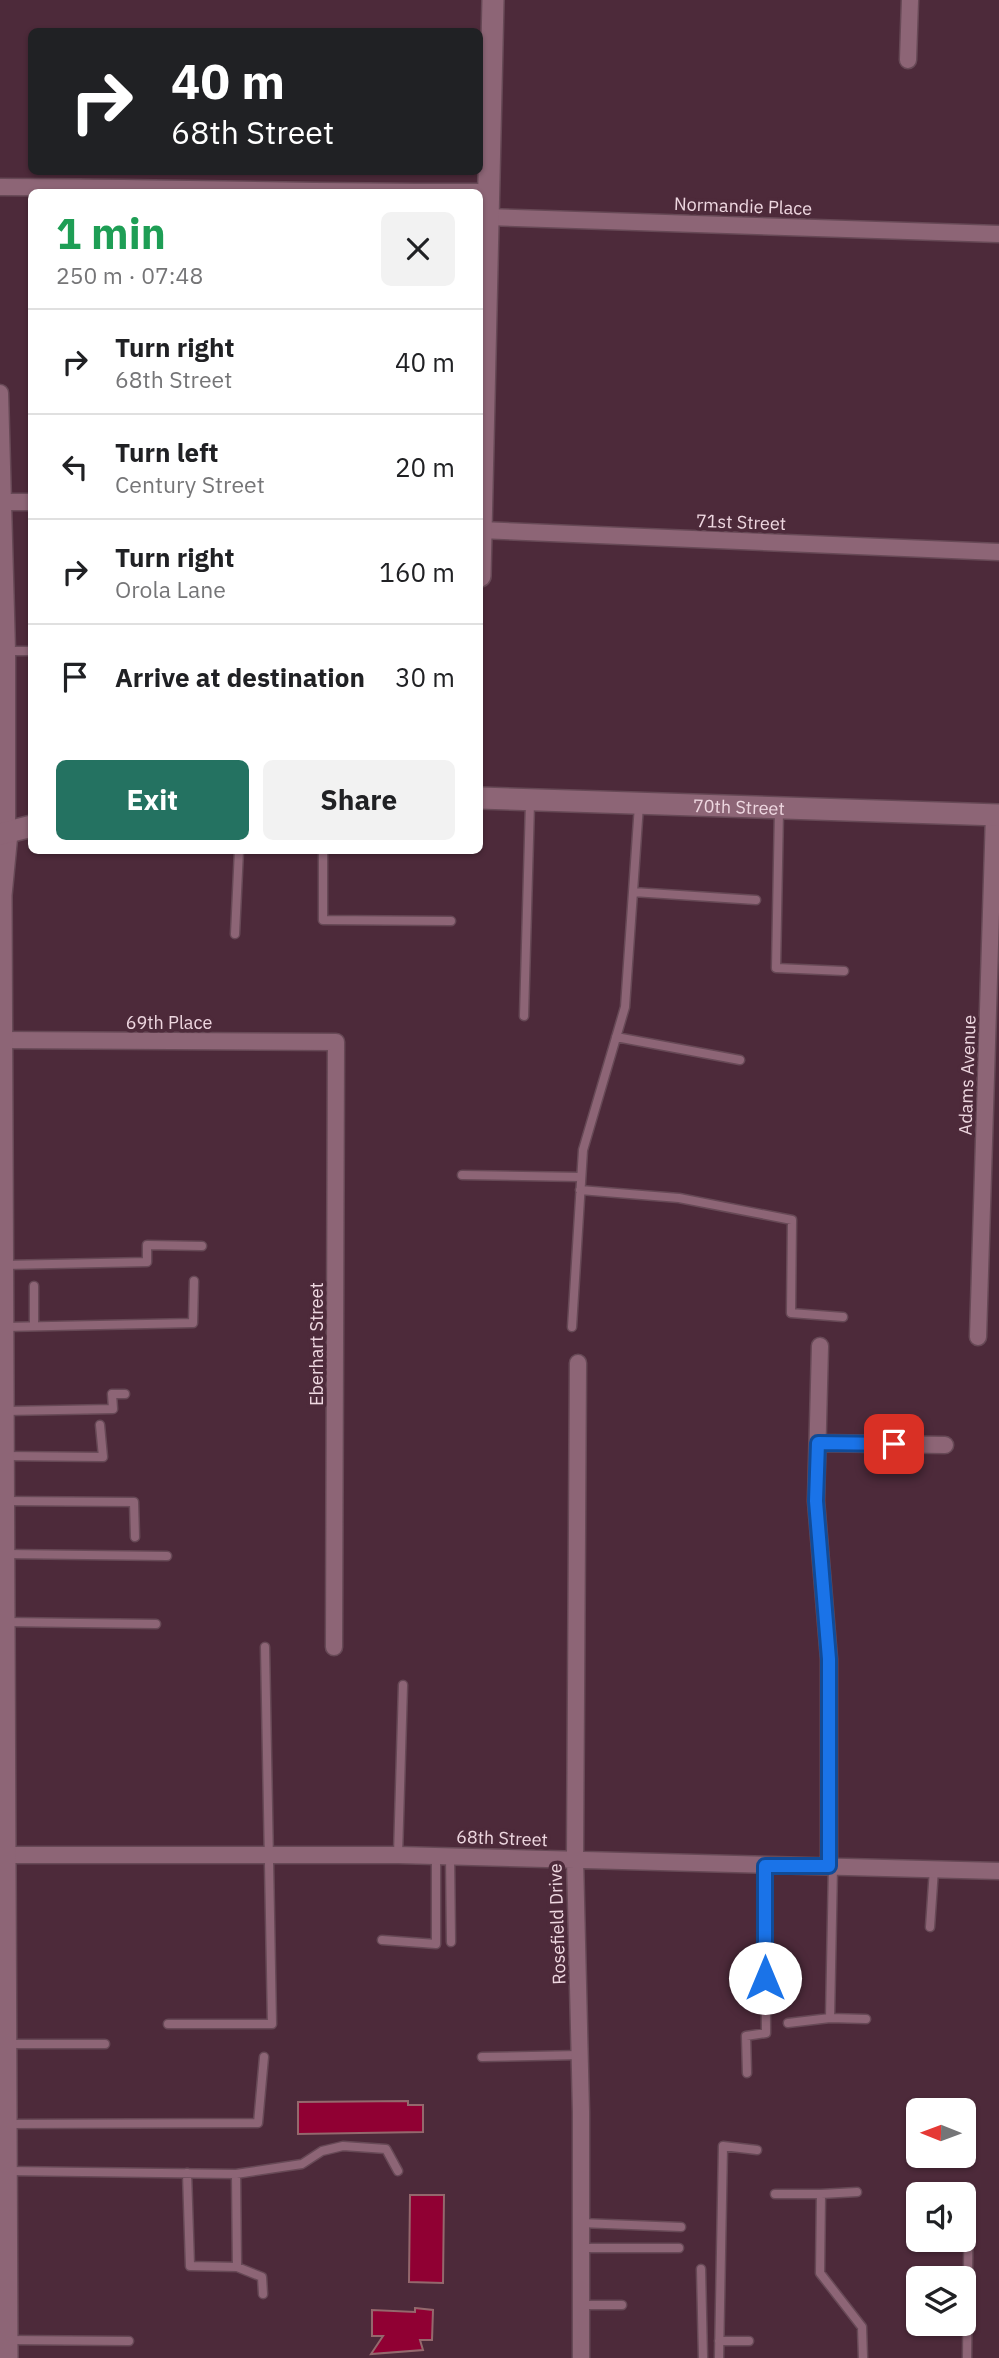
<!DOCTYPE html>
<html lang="en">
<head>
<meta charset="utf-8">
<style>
	:root { --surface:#fff; --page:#f2f2f2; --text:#202124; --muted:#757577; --line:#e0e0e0; --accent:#247261 }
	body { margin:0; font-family:"IBM Plex Sans",sans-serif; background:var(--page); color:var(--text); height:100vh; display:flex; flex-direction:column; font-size:26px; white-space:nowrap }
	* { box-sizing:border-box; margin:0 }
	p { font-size:23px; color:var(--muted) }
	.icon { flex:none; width:38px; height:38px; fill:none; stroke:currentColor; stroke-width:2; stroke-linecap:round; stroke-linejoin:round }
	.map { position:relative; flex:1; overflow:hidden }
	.panel { position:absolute; left:28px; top:189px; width:455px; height:665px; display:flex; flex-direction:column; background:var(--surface); border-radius:10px; box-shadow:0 2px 5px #0004 }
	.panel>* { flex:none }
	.top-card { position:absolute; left:28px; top:28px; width:455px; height:147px; border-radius:10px; box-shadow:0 2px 5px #0004; background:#202124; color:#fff; overflow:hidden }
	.needle { width:46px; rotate:271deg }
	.fabs { position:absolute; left:906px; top:2098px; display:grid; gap:14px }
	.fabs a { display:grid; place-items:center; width:70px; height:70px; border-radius:10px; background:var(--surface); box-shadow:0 2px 5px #0004; font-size:35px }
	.pin { position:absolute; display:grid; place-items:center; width:60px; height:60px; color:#fff; margin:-30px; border-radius:14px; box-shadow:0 4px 10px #0006 }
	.me { position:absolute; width:77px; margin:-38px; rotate:0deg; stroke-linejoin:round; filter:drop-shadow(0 0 5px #0008) }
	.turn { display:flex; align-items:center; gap:24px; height:147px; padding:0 28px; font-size:32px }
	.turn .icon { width:91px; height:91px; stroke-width:2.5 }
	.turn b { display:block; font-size:49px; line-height:60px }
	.round { display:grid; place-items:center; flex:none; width:74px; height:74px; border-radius:10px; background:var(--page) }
	.overview { display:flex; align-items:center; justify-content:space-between; height:119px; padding:0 28px }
	h1 { font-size:42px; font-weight:800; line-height:52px; color:#1e9e55 }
	.button { display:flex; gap:14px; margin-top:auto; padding:14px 28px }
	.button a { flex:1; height:80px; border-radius:10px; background:var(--accent); color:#fff; font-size:28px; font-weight:800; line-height:80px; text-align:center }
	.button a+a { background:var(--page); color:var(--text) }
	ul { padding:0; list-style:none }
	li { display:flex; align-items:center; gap:21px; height:105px; padding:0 28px; border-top:2px solid var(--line) }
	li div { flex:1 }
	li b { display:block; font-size:26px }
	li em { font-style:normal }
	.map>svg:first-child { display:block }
</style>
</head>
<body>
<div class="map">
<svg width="999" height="2358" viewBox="0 0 999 2358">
	<rect width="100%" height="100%" fill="#4d2a3a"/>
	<path fill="#900033" stroke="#94686d" stroke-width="2" d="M408,2101V2105H423V2132L298,2134V2102Z
		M410,2195H444L443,2283L409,2282Z
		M415,2308L433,2310L432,2340H420L423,2350L371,2354L383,2336H372V2310L415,2312Z"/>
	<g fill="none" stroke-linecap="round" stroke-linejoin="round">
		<g stroke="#674956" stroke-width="11">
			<path id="lane" d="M7,651H32
				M779,810L776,968L844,971
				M323,850V920L451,921
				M633,892L756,900
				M235,934L239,850
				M524,1016L530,803
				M616,1037L740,1060
				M462,1175L581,1177
				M580,1190L679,1198L792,1220L791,1313L843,1317
				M4,1265L147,1262V1245L202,1246
				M34,1286V1325
				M5,1327L193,1323L194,1281
				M572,1327L583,1150L625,1007L639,805
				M5,1411L113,1409L112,1394H125
				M5,1456L103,1457L100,1425
				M5,1501L134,1502L135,1537
				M6,1554L167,1556
				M6,1622L156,1624
				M398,1855L403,1685
				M450,1856L451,1942
				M930,1927L934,1869
				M382,1940L436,1944V1855
				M830,2018L866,2019
				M788,2023L830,2018L833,1866
				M168,2024H272L265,1647
				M7,2044H105
				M482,2057L580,2055
				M747,2073L746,2036L766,2033L765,1866
				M9,2124L258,2123L264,2057
				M8,2171L236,2174L302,2164L322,2151L343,2146L386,2149L398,2171
				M187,2173L190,2266L237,2267L236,2174
				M857,2192L821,2194L820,2273L862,2327L863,2358
				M775,2194H821
				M581,2223L681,2227
				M581,2248H679
				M237,2267L262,2277L263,2294
				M701,2269L703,2358
				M581,2305H622
				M7,2340L129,2341
				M719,2341H749
				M719,2358L723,2146L757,2150
				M967,2358L969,2188"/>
		</g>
		<g stroke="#674956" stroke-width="19">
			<path id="street" d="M908,60L910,0
				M0,187C162,187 324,193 486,192
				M486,217L999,234
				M0,393L7,651V833
				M1,502H32
				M480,530L999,552
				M1,1040L336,1042L334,1647
				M978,1337L994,814
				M820,1346L816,1501L829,1659V1866
				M578,1363L575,1859L581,2112V2358
				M818,1443L945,1445
				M3,1855H398L999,1871"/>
		</g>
		<g stroke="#674956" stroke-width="24">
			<g id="secondary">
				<path d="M480,576L493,0"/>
				<path id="s1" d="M480,798L999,815"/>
				<path d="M7,833L1,895L7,2358"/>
				<path d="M0,834L32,826"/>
			</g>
		</g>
		<use href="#lane" stroke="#8d6576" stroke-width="8"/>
		<use href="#street" stroke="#8d6576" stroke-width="16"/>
		<use href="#secondary" stroke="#8d6576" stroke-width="21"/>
	</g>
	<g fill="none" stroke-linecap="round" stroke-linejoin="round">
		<g stroke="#114b97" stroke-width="18">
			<path id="route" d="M765,1978V1866H829V1659L816,1501L818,1443L894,1444"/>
		</g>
		<use href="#route" stroke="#1a73e8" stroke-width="12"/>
	</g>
	<g text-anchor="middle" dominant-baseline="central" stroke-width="7" stroke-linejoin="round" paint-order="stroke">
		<g font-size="18" fill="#eed7e0" stroke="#4d2a3a">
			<text transform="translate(743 206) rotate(2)">Normandie Place</text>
			<text transform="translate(741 522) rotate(2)">71st Street</text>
			<text stroke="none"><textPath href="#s1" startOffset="259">70th Street</textPath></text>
			<text x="169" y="1022">69th Place</text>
			<text transform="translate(967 1075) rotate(-88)">Adams Avenue</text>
			<text transform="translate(316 1344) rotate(-90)">Eberhart Street</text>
			<text transform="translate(502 1838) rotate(2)">68th Street</text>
			<text transform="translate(557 1924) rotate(-92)">Rosefield Drive</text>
		</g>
	</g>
</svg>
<div class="fabs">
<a><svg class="needle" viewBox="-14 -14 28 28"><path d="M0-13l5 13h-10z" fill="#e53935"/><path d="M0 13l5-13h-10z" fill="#757577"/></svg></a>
<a><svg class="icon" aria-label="sound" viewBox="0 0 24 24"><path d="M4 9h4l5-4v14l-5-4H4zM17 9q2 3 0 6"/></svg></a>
<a><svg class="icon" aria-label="layers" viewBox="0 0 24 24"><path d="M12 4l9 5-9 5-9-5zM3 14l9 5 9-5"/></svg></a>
</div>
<div class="pin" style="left:894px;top:1444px;background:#d93025"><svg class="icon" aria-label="arrive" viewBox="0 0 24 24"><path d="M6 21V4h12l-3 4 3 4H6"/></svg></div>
<svg class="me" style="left:765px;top:1978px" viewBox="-20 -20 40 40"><circle r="19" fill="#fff"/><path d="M0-13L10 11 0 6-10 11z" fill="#1a73e8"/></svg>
<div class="top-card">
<div class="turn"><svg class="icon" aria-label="right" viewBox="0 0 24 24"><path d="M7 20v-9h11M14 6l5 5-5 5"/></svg><div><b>40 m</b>68th Street</div></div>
</div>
<section class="panel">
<div class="overview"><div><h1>1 min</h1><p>250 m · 07:48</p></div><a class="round"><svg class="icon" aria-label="close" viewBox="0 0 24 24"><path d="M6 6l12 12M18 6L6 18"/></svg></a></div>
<ul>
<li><svg class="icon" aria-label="right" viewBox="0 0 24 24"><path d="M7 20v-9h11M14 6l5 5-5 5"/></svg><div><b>Turn right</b><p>68th Street</p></div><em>40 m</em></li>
<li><svg class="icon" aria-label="left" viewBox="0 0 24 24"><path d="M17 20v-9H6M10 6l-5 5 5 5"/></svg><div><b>Turn left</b><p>Century Street</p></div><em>20 m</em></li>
<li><svg class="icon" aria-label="right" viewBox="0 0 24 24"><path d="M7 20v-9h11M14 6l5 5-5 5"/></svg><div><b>Turn right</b><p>Orola Lane</p></div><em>160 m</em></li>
<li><svg class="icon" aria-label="arrive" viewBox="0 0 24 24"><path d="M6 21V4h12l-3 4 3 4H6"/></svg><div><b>Arrive at destination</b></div><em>30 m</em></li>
</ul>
<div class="button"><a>Exit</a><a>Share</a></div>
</section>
</div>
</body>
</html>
